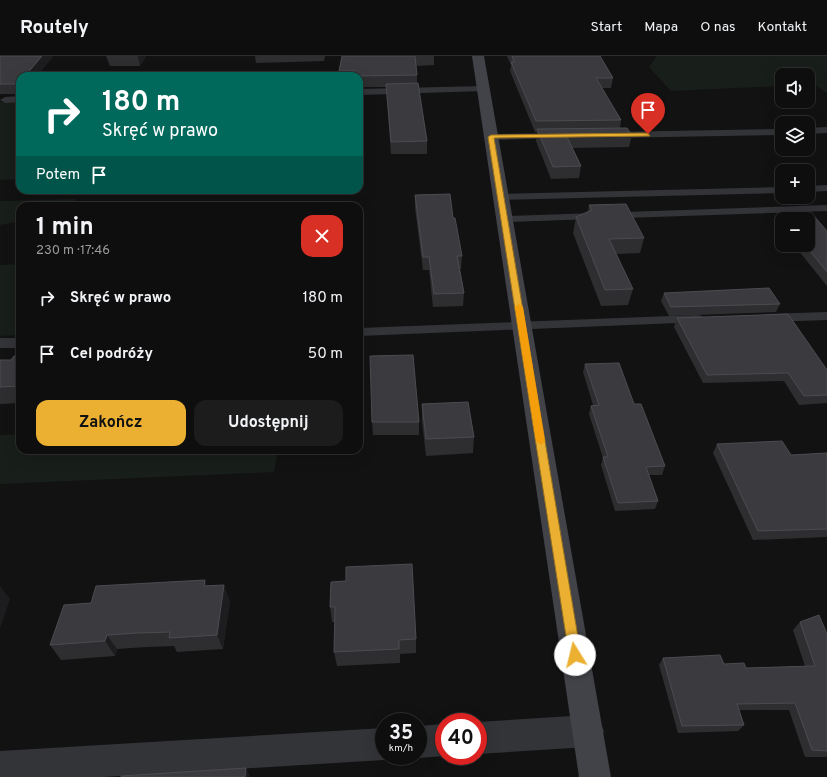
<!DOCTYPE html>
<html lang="pl">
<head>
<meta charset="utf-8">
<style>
	:root { --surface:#0e0e0e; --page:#1c1c1c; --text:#f1f3f6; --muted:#9b9c9e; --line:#2e2e2e; --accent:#ebb032 }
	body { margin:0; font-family:Overpass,sans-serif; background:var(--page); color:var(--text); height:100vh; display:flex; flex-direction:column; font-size:15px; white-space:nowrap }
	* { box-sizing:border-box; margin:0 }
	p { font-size:13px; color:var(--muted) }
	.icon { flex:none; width:22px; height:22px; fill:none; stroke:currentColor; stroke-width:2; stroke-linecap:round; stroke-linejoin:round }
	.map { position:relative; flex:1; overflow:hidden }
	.side { position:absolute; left:16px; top:146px; width:347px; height:252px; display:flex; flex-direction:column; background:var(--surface); border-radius:12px; box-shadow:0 4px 16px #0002,0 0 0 1px var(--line) }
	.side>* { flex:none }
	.guide { position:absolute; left:16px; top:16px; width:347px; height:122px; border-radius:12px; box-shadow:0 4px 16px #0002,0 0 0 1px var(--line); background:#00695c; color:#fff; overflow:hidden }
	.fabs { position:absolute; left:775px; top:12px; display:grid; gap:8px }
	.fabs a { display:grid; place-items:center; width:40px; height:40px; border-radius:8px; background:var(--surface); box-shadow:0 4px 16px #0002,0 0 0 1px var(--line); font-size:20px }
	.speed { position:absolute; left:375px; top:657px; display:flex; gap:8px; font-size:20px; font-weight:700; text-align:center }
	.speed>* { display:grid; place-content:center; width:52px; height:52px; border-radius:50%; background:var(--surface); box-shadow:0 4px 16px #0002,0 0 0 1px var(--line); line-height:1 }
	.speed small { font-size:10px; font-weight:400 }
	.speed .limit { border:6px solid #d22; background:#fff; color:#111 }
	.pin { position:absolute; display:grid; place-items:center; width:34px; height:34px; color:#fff; margin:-41px -17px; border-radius:50% 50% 50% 0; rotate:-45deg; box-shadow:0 0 4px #0007 }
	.pin .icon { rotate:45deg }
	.me { position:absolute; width:44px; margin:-22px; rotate:351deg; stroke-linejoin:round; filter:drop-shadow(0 0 3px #0008) }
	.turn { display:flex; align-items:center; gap:14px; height:84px; padding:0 20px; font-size:18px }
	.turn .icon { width:52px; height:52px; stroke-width:2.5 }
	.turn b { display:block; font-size:28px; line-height:34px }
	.then { display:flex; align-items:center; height:38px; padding:0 20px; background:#0003; gap:8px; font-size:15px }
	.round { display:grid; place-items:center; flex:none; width:42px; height:42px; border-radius:12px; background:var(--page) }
	.headline { display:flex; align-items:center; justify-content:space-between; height:68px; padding:0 20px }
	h1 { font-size:24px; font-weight:700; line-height:30px }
	.action { display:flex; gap:8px; margin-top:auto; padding:8px 20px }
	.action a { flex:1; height:46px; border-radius:12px; background:var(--accent); color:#111; font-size:16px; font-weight:700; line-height:46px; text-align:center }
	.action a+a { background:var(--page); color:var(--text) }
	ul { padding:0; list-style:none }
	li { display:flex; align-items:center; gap:12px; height:56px; padding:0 20px }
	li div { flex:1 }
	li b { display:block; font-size:15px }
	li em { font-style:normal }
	header { display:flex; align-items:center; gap:24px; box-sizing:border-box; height:56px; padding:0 20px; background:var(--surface); border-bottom:1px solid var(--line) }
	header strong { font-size:19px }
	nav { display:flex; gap:22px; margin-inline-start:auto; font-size:14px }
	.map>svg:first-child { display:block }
</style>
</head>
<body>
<header>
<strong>Routely</strong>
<nav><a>Start</a><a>Mapa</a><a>O nas</a><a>Kontakt</a></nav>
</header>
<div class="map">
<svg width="827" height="721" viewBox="0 0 827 721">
	<rect width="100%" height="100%" fill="#121213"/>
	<path fill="#181e19" d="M657,0H827V37L815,29H808V19H782V30L671,35L649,11Z
		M0,46H20V123L0,124Z
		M76,143L70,150H20V165L0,169V145Z
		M20,208V279L0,280V209Z
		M20,378V394H278L274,416L0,428V379Z"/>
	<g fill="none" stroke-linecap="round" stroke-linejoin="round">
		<path fill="#333438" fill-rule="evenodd" d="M482,30L485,31V35L359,39V33Z
			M20,40V46L5,47L0,44L5,41Z
			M827,71V77L808,78V72Z
			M782,73V79L610,82L605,79L610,76Z
			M557,77L562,80L560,82L491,84L486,81L491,78Z
			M827,129V135L808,136V130Z
			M782,131V137L501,144L495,141L501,138Z
			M827,149V155L505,166L499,163L505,160Z
			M827,256V264L768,266L763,265L761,262L763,259L768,258Z
			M697,259L702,260L704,263L702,266L359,280V272Z
			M0,282H20V292H0Z"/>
		<path fill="#333438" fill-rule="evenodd" d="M588,659L599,664L604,675L599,686L588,691L478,698V666Z
			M444,668V700L418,702L413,700H418V670Z
			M384,672V700H394L384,704L104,721H0V695Z"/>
		<path fill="#414348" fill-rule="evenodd" d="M472,0H484L611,721H579Z"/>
	</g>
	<path fill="#2e2e31" d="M0,0H53L37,20H20V38H0Z
		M106,0H146L140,10H110Z
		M255,0H325L324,5L256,7Z
		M342,0H434V9L416,10L417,19V27L427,85V98H391L386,31H359V20H340L339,15Z
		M507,0H600L613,22L611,32H602L621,64L620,72L632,79L629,91L573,92L581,110L579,122L551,123L536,85L537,76H535L510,15L511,9Z
		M415,139L462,200L461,213H460L464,237L463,250L433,251L429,214H423L415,152Z
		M589,149L644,182L640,197L616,198L633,233L628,249L601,250L573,177L576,161L588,156Z
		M814,160L827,175V230L794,189H808V163H782V174L779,169L782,161Z
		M664,237L780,248L776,256L669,260L661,245Z
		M677,262L827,314V347L799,349L784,325L703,327L674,271Z
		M20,300V347L0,348V304H11Z
		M585,308L634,348L665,410L662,419H649L658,445L655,453L615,455L601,409L603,402L589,358L591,350L593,349L583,316Z
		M422,348L474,381L473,397L426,400L422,365Z
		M372,366H419V379H373Z
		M717,388L791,399L827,397V481L753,484L713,397Z
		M331,526L416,583V597L400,598V607L337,610L334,596L335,566H332L330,551Z
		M208,530L230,545L223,593L177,596L174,590L146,591L117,593L115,600L61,604L50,589L91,547Z
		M800,566L827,578V701H805L789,654H739L744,669L738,675L678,677L659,609L663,602L724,608L746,612L805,610L793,574Z"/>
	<path fill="#1d1d1f" d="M42,0H53L37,20H25Z
		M138,0H146L140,10Z
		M205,524L211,539L204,530Z
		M224,529L230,545L223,593L217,579Z
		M0,530L10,543L0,572Z
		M107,579L117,593L115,600L105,585Z
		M246,712L249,718V721H245Z"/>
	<path fill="#3b3b3f" stroke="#4b4c51" d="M0,0H42L25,20H20V26L19,28H0Z
		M342,0H415L417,19L356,20L355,15H339Z
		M512,0H600L613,22H596L621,64L536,65L511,6H514Z
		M418,27L427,85L391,86L386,28Z
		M627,72L632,79L567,81L581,110L553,111L537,73Z
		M450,138L453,162H455L462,200H457L464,237L434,238L429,201H423L415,139Z
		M626,148L644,182L609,183L633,233L605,234L576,161L592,154L589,149Z
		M814,160L827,175V216L805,189H808V163H783L782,161Z
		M769,232L780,248L671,251L664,237Z
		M788,258L827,314V339L804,340L788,317L707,319L677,262Z
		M413,299L419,366H372L370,300Z
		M14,300H20V330L0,331V304H11Z
		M619,307L634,348H641L665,410L646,411L658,445L618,447L603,401H608L591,350L599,349L585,308Z
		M468,346L474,381L426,383L422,348Z
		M782,385L791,399L827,397V473L758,475L717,388Z
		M412,508L416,583L399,584V593L334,596L335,551H330L331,526L346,525V511Z
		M205,524L204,530L224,529L217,579L169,582L170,576L138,577L107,579L105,585L50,589L64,549L91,547L96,530Z
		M819,559L827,578V695L812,694L795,647L737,648L744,669L682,670L663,602L720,599L724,608L744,607L746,612L815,610L800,566Z
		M246,712L245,721H121V720Z"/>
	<path fill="#ebb032" stroke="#997220" d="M648,77L650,80L494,82L581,599L579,603L575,605L571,603L569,599L488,81L491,79Z"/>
	<path fill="#f59e0b" d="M519,248L523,251L545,385L541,389L536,385L515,251Z"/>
</svg>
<div class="fabs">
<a><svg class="icon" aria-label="sound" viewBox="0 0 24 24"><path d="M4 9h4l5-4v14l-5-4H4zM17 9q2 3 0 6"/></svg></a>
<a><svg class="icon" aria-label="layers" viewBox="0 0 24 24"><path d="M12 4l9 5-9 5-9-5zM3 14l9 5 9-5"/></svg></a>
<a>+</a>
<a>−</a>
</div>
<div class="speed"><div>35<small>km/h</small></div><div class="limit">40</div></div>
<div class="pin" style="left:648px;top:78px;background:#d93025"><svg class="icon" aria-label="arrive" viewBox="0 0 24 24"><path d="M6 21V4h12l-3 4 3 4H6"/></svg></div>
<svg class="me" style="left:575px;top:599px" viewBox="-20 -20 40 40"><circle r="19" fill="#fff"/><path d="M0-13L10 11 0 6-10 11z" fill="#ebb032"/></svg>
<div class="guide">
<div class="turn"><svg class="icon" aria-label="right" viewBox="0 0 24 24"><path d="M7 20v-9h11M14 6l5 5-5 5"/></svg><div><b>180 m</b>Skręć w prawo</div></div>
<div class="then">Potem<svg class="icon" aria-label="arrive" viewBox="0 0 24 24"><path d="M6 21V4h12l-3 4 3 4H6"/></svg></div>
</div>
<section class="side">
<div class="headline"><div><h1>1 min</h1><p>230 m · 17:46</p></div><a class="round" style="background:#d93025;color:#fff"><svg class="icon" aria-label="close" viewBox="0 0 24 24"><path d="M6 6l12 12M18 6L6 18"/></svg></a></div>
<ul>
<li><svg class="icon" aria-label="right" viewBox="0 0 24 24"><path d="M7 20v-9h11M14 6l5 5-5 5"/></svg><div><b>Skręć w prawo</b></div><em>180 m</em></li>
<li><svg class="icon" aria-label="arrive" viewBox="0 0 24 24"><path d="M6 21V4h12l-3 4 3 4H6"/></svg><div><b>Cel podróży</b></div><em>50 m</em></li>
</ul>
<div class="action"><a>Zakończ</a><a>Udostępnij</a></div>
</section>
</div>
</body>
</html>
